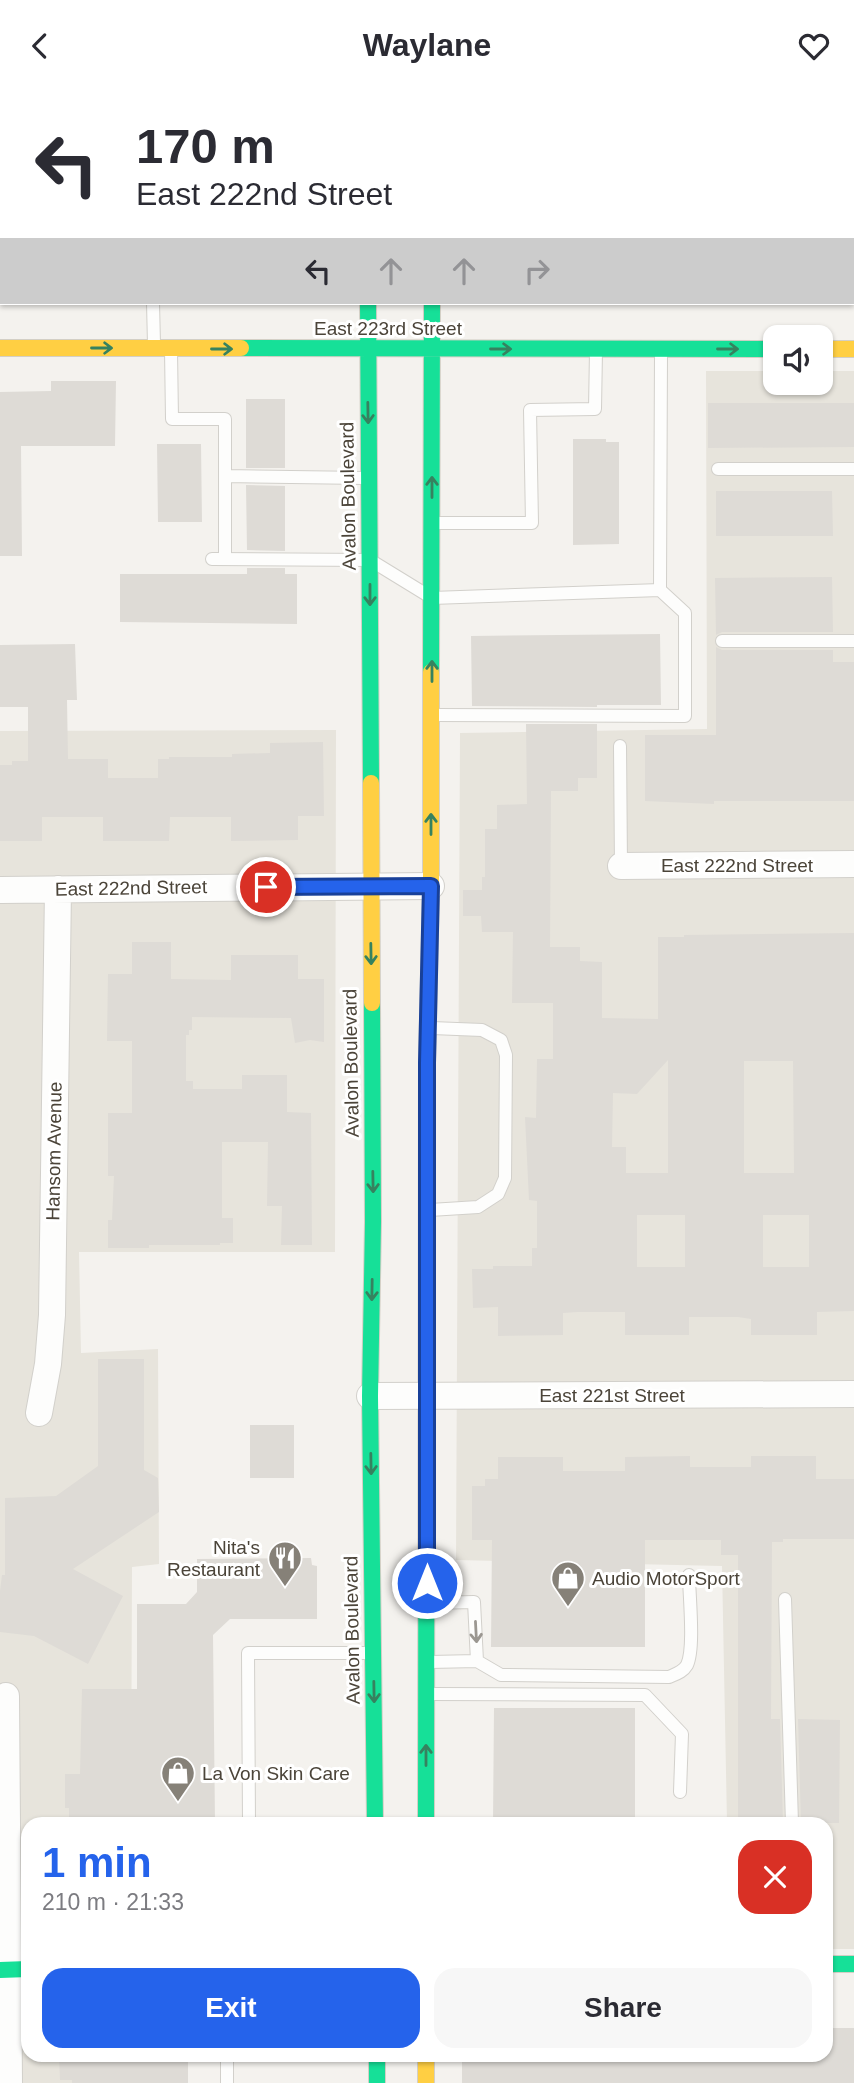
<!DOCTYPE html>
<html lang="en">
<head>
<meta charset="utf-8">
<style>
	:root { --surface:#fff; --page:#f7f7f7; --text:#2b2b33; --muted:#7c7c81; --accent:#2563eb }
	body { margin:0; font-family:Helvetica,sans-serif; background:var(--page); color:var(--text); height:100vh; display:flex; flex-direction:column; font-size:26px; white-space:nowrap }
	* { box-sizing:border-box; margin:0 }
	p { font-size:23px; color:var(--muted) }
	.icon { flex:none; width:38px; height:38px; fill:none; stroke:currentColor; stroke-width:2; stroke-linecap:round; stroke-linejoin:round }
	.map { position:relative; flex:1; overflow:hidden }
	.side { position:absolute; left:21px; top:1726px; width:812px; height:245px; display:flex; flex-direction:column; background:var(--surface); border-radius:21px; box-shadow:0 2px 5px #0004 }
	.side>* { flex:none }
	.hud { position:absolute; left:0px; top:0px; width:854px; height:214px; box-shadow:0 2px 5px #0004; background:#fff; color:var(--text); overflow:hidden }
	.tools { position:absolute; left:763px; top:234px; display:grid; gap:14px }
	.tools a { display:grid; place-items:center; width:70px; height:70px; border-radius:14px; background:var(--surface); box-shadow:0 2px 5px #0004; font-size:35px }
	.pin { position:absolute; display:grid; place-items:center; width:60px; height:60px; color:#fff; margin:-30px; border:4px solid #fff; border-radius:50%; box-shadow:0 2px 7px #0007 }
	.me { position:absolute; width:77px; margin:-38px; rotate:0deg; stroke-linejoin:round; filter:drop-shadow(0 0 5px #0008) }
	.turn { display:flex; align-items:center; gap:24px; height:147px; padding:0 21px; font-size:32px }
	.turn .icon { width:91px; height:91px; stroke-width:2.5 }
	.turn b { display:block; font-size:49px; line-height:60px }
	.lanes { display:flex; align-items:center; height:66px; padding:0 21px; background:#0003; justify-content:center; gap:35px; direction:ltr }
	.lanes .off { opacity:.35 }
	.round { display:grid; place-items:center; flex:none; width:74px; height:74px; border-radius:21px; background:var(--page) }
	.overview { display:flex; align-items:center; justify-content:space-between; height:119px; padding:0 21px }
	h1 { font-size:42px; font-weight:700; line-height:52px; color:var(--accent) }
	.button { display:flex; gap:14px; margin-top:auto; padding:14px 21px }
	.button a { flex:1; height:80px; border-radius:21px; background:var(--accent); color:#fff; font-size:28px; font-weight:700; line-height:80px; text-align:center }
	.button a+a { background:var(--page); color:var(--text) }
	header { display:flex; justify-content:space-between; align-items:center; height:91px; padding:0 21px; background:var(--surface); font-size:32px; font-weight:700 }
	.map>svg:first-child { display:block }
</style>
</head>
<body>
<header><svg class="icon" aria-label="back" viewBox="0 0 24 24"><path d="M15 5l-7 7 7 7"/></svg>Waylane<svg class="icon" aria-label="heart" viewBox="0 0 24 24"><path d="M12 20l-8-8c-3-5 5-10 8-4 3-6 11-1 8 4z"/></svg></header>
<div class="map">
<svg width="854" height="1992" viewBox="0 0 854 1992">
	<rect width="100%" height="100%" fill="#f4f2ee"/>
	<path fill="#e7e4dc" d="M706,280H775V292H821V280H854V1858H826V1732H727L722,1475L456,1469L460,642L707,638Z
		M336,639L335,1161H79L81,1262L158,1258L159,1473L132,1476L131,1732H28V1852H0V640Z
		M28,1921V1964H130L129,1992H0V1922Z"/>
	<path fill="#dedbd6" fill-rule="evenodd" d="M51,290H116L115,355H21L22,465H0V301L51,300Z
		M246,308H285V377H246Z
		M708,312H854V356L708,357Z
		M573,348H606V351H619V453L573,454Z
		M157,353H201L202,431H158Z
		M246,394L285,395V460L247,459Z
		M716,400H832L833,445H716Z
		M247,477H285V483H297V533L120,531V483H247Z
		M832,486L833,541H722L716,544L715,487Z
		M660,543L661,614H597V616L472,615L471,545Z
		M75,553L77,609H67L68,668H108V687H158V668H169V666H232V663L270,662V652L323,651L324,725H298V749L231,750V726H170L169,750H103V726H42V750H0V674H12V670H28V616H0V554Z
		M716,556L722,559H833V571H854V710H714V713L645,710V644H716Z
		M526,633H597V687H578V700H551L550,856H580V870L602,871V927L658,928V846H684V844L854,842V1220L817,1221V1244H751V1228L738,1226H689V1244H625V1221H577L563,1222V1244L498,1245V1216L473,1217L472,1178H493V1175H532V1157H537V1110L529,1109L525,1026L536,1027L537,968H553V912H512L513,841H482L481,825H463V799H482V786H485V738H497V714L527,713ZM668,969V1082H626V1056H612L613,1002L637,1003ZM744,970H793L794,1082H744ZM637,1124H685V1176H637ZM763,1124H809V1176H763Z
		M132,851H171V888L231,889V864H298V888H324V951L310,949L295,952L291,927L192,926V939H189V944H186V990H193V998H242V984H287V1021L311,1022L312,1154H281L282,1115H267L268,1051H222V1127H233V1152H220V1154H149V1157H108V1129H112L114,1085H108V1022H132V950H107L108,883H132Z
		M98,1268H144V1379L158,1387L159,1421L73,1478L123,1505L88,1573L34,1545L0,1541V1500L2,1484H5V1407L56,1405L98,1375Z
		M250,1334H294V1387H250Z
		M690,1365V1376H751V1365H816V1388H854V1448H783V1451H772L771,1628H780L783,1732H738V1464H721V1449H645V1556H491L492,1449H472V1395H485V1388H498V1366H563V1380H625V1366Z
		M311,1467L312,1474L317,1475V1528H230L213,1544L215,1732H69V1717H65V1683H80L82,1598H137V1513H186L197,1501V1468Z
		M494,1617H635V1732H493Z
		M798,1628L840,1629L839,1732H801Z
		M830,1937H854V1992H462V1964H826V1942H830Z
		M59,1964H188V1992H72V1989H60Z"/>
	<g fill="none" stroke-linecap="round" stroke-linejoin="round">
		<g stroke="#d2d0cb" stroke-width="14">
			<path id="lane" d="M18,2V0
				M0,92H2
				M153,212L154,253
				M171,259L172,328H225V468
				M718,378H854
				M225,385L365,387
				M436,432H532L530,319L595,318L596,260
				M212,468L370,469L432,507L660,499
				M722,550H854
				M434,624L685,625V522L660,499L661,262
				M620,655L621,775
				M430,1119L478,1116L498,1103L505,1087L506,964L501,949L482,939L432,937
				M785,1508L792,1732
				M431,1512L474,1511L477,1570
				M430,1571L477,1570L501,1584L669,1586C676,1583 683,1581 687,1574C695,1557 689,1504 689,1484
				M430,1603L645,1604L682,1643L680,1701
				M249,1732L248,1562H370
				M227,1992V1964"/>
		</g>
		<g stroke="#d2d0cb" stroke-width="28">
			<path id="street" d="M756,0V2
				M621,775L854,773
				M0,799L431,795
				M370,1305L854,1303
				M39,1322L48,1273L52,1224L58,798
				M6,1605L9,1992"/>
		</g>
		<g stroke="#d3cfc5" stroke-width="18">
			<path id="fast" d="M431,0V2
				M852,201H854
				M368,212L371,692
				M241,257L775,258
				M431,581L432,212
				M372,912L373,1131L370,1305L375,1732
				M426,1732L427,972L431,799
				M826,1873H854
				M0,1879L28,1878
				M377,1964V1992"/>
		</g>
		<g stroke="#d3cfc5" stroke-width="18">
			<path id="slow" d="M373,0V2
				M0,198H2
				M0,257H241
				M821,258H854
				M371,692L372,912
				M431,799V581
				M426,1964V1992"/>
		</g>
		<use href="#lane" stroke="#fdfdfc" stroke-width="12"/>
		<use href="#street" stroke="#fdfdfc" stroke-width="26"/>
		<use href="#fast" stroke="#16e098" stroke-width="16"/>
		<use href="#slow" stroke="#ffcf43" stroke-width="16"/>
	</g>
	<defs><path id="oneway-shaft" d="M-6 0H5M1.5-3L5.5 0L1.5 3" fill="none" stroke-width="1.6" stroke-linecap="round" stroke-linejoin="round" transform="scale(1.75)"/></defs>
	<g stroke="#36825f">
		<use href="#oneway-shaft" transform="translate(102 257)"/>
		<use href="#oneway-shaft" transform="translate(222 258)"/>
		<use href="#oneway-shaft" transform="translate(501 258)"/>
		<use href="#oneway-shaft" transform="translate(728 258)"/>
		<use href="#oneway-shaft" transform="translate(368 322) rotate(89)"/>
		<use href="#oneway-shaft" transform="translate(432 396) rotate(-90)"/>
		<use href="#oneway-shaft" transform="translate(370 504) rotate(90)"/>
		<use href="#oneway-shaft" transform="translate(432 580) rotate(-90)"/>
		<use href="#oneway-shaft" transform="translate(431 733) rotate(-90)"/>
		<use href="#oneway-shaft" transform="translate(371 863) rotate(89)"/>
		<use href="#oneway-shaft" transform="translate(373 1091) rotate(89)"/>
		<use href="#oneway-shaft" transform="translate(372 1199) rotate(91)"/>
		<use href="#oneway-shaft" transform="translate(371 1373) rotate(89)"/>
		<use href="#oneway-shaft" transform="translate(374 1601) rotate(89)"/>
		<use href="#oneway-shaft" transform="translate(426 1664) rotate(-90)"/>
	</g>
	<use stroke="#9b9791" href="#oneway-shaft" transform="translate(476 1541) rotate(87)"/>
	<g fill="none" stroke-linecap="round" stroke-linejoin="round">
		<g stroke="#184099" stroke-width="18">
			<path id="route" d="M266,796L431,795L427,972V1492"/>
		</g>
		<use href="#route" stroke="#2563eb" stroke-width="12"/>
	</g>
	<defs>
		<g id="restaurant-pin" transform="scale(1.75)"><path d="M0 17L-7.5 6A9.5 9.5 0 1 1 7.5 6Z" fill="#868178" stroke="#fff"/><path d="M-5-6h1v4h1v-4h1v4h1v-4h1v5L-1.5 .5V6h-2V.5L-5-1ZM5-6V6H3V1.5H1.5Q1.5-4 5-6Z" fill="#fff"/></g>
		<g id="shop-pin" transform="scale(1.75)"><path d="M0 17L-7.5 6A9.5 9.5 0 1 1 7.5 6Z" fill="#868178" stroke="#fff"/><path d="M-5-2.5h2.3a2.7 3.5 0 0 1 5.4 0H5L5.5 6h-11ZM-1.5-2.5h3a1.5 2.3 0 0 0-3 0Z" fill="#fff"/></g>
	</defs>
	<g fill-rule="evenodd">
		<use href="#restaurant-pin" x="285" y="1467"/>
		<use href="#shop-pin" x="568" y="1487"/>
		<use href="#shop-pin" x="178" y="1682"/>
	</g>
	<g text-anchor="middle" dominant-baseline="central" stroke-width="6" stroke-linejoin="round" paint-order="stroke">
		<g font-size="19" fill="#4b4439" stroke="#fff">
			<text x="388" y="237">East 223rd Street</text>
			<text transform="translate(348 405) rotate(-91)">Avalon Boulevard</text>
			<text x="737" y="774">East 222nd Street</text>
			<text transform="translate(131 797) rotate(-1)">East 222nd Street</text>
			<text transform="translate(351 972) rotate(-91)">Avalon Boulevard</text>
			<text transform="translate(54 1060) rotate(-89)">Hansom Avenue</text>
			<text x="612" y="1304">East 221st Street</text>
			<text transform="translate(352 1539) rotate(-91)">Avalon Boulevard</text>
		</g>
		<g font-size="19" fill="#4b4439" stroke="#fff" text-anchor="start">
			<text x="260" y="1456" text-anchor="end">Nita's<tspan x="260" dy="22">Restaurant</tspan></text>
			<text x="592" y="1487">Audio MotorSport</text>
			<text x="202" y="1682">La Von Skin Care</text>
		</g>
	</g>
</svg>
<div class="tools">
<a><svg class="icon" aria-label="sound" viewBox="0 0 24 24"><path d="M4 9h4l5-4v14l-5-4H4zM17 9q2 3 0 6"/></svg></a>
</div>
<div class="pin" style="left:266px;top:796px;background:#d93025"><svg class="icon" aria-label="arrive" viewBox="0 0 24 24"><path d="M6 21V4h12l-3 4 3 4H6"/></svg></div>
<svg class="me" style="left:427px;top:1492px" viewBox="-20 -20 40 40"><circle r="17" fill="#2563eb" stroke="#fff" stroke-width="3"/><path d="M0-11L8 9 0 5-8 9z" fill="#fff"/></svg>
<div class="hud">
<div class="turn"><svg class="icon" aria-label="left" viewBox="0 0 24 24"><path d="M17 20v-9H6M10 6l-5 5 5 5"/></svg><div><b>170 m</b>East 222nd Street</div></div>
<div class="lanes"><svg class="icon" aria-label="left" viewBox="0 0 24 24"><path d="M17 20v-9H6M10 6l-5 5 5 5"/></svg><svg class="icon off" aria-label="ahead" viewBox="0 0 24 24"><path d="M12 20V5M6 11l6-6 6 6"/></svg><svg class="icon off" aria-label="ahead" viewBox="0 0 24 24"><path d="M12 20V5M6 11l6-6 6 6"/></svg><svg class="icon off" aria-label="right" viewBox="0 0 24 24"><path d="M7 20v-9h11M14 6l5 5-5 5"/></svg></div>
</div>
<section class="side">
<div class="overview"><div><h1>1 min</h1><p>210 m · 21:33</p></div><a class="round" style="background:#d93025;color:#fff"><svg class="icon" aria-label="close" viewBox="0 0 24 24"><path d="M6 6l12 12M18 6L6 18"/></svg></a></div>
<div class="button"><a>Exit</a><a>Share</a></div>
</section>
</div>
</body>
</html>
